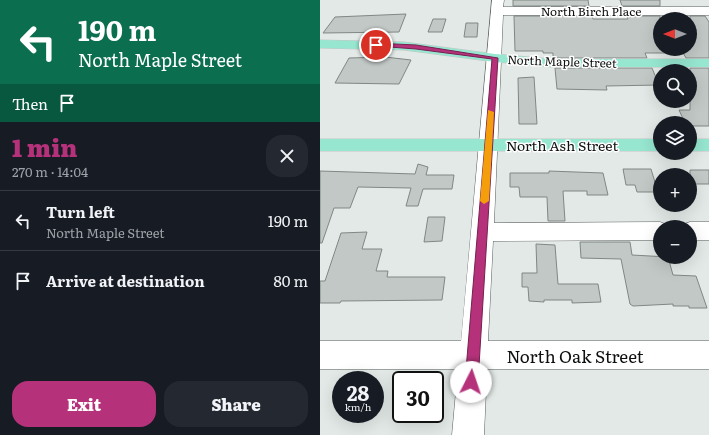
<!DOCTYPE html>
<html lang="en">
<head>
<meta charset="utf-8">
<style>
	:root { --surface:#171b24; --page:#242831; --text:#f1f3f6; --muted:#9ea1a6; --line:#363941; --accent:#b5327b }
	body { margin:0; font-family:Literata,serif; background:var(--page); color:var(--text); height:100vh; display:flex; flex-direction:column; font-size:15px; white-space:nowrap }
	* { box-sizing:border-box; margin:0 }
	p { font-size:13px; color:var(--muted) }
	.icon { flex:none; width:22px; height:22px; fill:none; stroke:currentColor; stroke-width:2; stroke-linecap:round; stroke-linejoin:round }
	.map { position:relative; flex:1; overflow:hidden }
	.sheet { display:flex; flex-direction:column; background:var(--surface); width:320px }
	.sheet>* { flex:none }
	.guide { background:#0b6e4f; color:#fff; overflow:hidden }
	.needle { width:26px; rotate:270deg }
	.fabs { position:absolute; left:333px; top:12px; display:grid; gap:8px }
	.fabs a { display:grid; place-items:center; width:44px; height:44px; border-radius:50%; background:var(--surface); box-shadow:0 4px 16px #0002; font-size:20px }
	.speed { position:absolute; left:12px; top:371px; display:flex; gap:8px; font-size:20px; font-weight:700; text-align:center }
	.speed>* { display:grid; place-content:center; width:52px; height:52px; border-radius:50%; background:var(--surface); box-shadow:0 4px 16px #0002; line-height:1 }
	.speed small { font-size:10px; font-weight:400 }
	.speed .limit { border:2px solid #111; border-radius:6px; background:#fff; color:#111 }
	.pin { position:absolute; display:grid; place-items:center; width:34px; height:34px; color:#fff; margin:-17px; border:2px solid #fff; border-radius:50%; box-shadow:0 1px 4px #0007 }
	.me { position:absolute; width:44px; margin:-22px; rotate:4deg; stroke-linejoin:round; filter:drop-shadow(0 0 3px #0008) }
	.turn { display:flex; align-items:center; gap:14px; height:84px; padding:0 12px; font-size:18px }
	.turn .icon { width:52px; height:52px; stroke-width:2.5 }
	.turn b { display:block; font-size:28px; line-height:34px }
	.then { display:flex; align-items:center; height:38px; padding:0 12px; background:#0003; gap:8px; font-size:15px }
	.round { display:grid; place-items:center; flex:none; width:42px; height:42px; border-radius:16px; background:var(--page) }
	.summary { display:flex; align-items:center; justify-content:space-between; height:68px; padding:0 12px }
	h1 { font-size:24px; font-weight:800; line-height:30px; color:var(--accent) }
	.primary-button { display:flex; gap:8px; margin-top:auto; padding:8px 12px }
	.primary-button a { flex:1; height:46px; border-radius:16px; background:var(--accent); color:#fff; font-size:16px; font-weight:800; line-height:46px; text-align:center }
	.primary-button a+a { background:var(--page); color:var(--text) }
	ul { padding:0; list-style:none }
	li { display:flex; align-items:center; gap:12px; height:60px; padding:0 12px; border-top:1px solid var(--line) }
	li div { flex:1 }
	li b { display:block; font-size:15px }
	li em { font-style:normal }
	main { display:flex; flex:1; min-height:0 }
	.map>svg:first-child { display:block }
</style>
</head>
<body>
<main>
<section class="sheet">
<div class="guide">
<div class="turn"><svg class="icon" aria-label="left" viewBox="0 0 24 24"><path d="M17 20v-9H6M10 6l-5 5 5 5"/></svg><div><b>190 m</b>North Maple Street</div></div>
<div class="then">Then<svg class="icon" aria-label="arrive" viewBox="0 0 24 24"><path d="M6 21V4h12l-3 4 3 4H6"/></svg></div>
</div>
<div class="summary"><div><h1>1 min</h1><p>270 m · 14:04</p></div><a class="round"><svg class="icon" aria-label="close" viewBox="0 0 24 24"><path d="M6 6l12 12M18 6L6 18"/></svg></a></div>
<ul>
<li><svg class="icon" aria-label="left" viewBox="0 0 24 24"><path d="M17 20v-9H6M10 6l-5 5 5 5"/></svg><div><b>Turn left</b><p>North Maple Street</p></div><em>190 m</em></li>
<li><svg class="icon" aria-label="arrive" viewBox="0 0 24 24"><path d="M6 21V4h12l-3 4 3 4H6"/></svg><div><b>Arrive at destination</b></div><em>80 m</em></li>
</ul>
<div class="primary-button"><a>Exit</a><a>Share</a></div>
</section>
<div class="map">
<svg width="389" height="435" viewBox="0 0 389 435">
	<rect width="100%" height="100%" fill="#e2e9e6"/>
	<path fill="#c1c8c5" stroke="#808784" d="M193,0H268L269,6H193Z
		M300,0H340V6H302Z
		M86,14L79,32L3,33L15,17Z
		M194,16H272L273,19H308L307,16H340V49H346L348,53H325L327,58H233V53H223V51H195Z
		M370,16H385L389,22V58H366L361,49H370Z
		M113,19H126L122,32H108Z
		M146,23H158L157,37H144Z
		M65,57L91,60L79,84L15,83L29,58Z
		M235,68H332L339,85L286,86L287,90L237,89Z
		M370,68H389V126H370V123H365L359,110H370Z
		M214,77L217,124H199L198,78Z
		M98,164L108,167L106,175H134L132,189H103L98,206H86L91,188L38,187L30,208H14L2,243H0V171L95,174Z
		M303,169H331L338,192H317L315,185H306Z
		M370,170H389V184H370Z
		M229,171L283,173L288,195H267V191H243L245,221H228L227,197H200L199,187H190V173H229Z
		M108,217H125L122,241L104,242Z
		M47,232L42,249H62L56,271H68L67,277H125L122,300L21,301L20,303H0V281H5L21,233Z
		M260,242H310L312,255L348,257L353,275L376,276L387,308H369V306H353V304L313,306L310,304L301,259L261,258Z
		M216,244L235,245L238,284H278L281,302L252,303V300H224V302L209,301L208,287H202V273H217Z"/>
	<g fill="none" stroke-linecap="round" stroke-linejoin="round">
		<g stroke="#595f5d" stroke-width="1">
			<path id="minor" d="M172,0H184L183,7H389V15H183L174,223L340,222L348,225L349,227H340V240L173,241L168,341H389V369H167L164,435H132L138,369H0V341H141Z
				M370,222H389V240H370V227H361L362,225Z"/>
		</g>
		<g stroke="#c5c6c5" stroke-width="1">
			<path id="major" d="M0,40L84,42L175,54L232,59H389V67H232L175,62L84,50L0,48Z
				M0,139H340V151H0Z
				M370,139H389V151H370Z"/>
		</g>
		<use href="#minor" fill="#fff" fill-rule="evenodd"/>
		<use href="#major" fill="#96e6d0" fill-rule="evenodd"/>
	</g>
	<path fill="#b5327b" stroke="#762050" d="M54,43L96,45L178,58L158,382L156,386L151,388L147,386L145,382L172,59L96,49L56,46Z"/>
	<path fill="#f59e0b" d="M168,110L174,112L169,201L164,204L160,201Z"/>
	<g text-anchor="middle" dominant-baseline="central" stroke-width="3" stroke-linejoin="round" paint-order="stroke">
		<g font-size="12" fill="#0d100f" stroke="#fff">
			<text x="271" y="11">North Birch Place</text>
			<text transform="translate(242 61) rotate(2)">North Maple Street</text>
		</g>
		<g font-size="14" fill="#0d100f" stroke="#fff">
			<text x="242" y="145">North Ash Street</text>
		</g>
		<g font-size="17" fill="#0d100f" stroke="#fff">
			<text x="255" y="355">North Oak Street</text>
		</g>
	</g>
</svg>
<div class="fabs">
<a><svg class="needle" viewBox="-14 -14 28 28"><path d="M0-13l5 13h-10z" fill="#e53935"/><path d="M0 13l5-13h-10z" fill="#9ea1a6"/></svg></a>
<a><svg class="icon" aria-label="search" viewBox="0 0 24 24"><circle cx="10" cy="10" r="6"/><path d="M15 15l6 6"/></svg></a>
<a><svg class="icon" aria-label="layers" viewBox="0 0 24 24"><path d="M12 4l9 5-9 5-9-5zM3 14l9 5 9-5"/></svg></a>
<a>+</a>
<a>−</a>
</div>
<div class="speed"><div>28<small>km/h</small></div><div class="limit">30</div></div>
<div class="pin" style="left:56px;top:45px;background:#d93025"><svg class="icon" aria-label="arrive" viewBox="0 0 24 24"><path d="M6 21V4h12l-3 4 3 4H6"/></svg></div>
<svg class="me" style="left:151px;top:382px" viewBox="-20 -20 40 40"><circle r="19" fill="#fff"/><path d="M0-13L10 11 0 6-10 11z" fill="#b5327b"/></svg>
</div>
</main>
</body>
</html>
